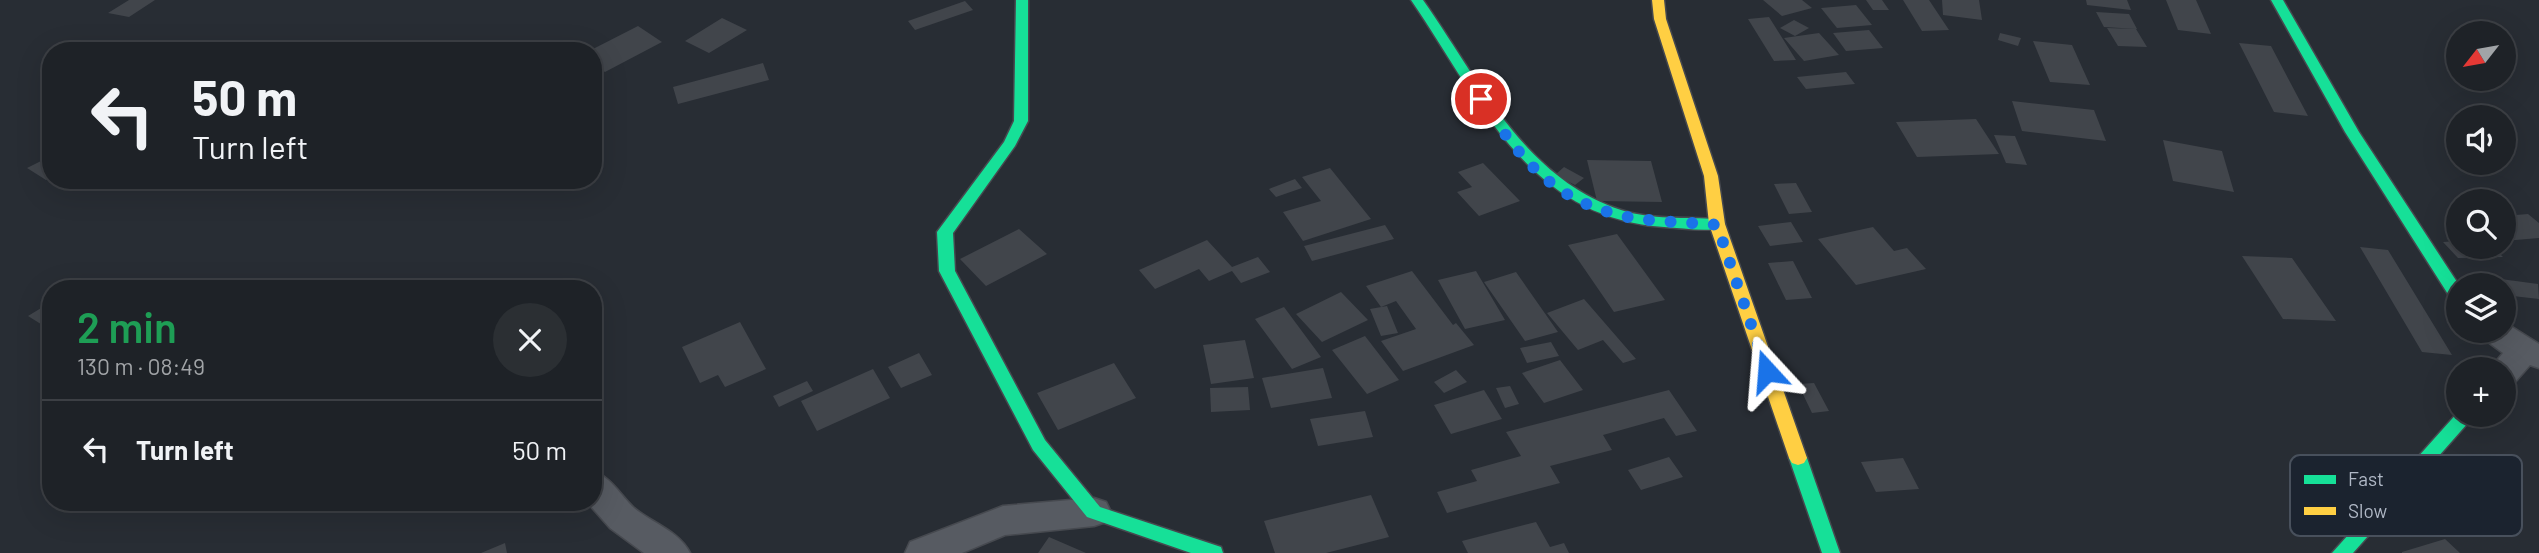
<!DOCTYPE html>
<html lang="en">
<head>
<meta charset="utf-8">
<style>
	:root { --surface:#1e2227; --page:#2b2f33; --text:#f1f3f6; --muted:#a1a4a7; --line:#3c3f44 }
	body { margin:0; font-family:Barlow,sans-serif; background:var(--page); color:var(--text); height:100vh; display:flex; flex-direction:column; font-size:26px; white-space:nowrap }
	* { box-sizing:border-box; margin:0 }
	p { font-size:23px; color:var(--muted) }
	.icon { flex:none; width:38px; height:38px; fill:none; stroke:currentColor; stroke-width:2; stroke-linecap:round; stroke-linejoin:round }
	.map { position:relative; flex:1; overflow:hidden }
	.drawer { position:absolute; left:42px; top:280px; width:560px; height:231px; display:flex; flex-direction:column; background:var(--surface); border-radius:28px; box-shadow:0 7px 28px #0002,0 0 0 2px var(--line) }
	.drawer>* { flex:none }
	.banner { position:absolute; left:42px; top:42px; width:560px; height:147px; border-radius:28px; box-shadow:0 7px 28px #0002,0 0 0 2px var(--line); background:#1e2227; color:var(--text); overflow:hidden }
	.needle { width:46px; rotate:239deg }
	.buttons { position:absolute; left:2446px; top:21px; display:grid; gap:14px }
	.buttons a { display:grid; place-items:center; width:70px; height:70px; border-radius:50%; background:var(--surface); box-shadow:0 7px 28px #0002,0 0 0 2px var(--line); font-size:35px }
	.pin { position:absolute; display:grid; place-items:center; width:60px; height:60px; color:#fff; margin:-30px; border:4px solid #fff; border-radius:50%; box-shadow:0 2px 7px #0007 }
	.me { position:absolute; width:77px; margin:-38px; rotate:341deg; stroke-linejoin:round; filter:drop-shadow(0 0 5px #0008) }
	.turn { display:flex; align-items:center; gap:24px; height:147px; padding:0 35px; font-size:32px }
	.turn .icon { width:91px; height:91px; stroke-width:2.5 }
	.turn b { display:block; font-size:49px; line-height:60px }
	.round { display:grid; place-items:center; flex:none; width:74px; height:74px; border-radius:37px; background:var(--page) }
	.summary { display:flex; align-items:center; justify-content:space-between; height:119px; padding:0 35px }
	h1 { font-size:42px; font-weight:600; line-height:52px; color:#1e9e55 }
	ul { padding:0; list-style:none }
	li { display:flex; align-items:center; gap:21px; height:98px; padding:0 35px; border-top:2px solid var(--line) }
	li div { flex:1 }
	li b { display:block; font-size:26px }
	li em { font-style:normal }
	.map>svg:first-child { display:block }
</style>
</head>
<body>
<div class="map">
<svg width="2539" height="553" viewBox="0 0 2539 553">
	<rect width="100%" height="100%" fill="#282d34"/>
	<path fill="#41454b" d="M129,0H155L129,17L108,13Z
		M1763,0H1802L1812,8L1782,16Z
		M1866,0H1882L1889,10H1873Z
		M1903,0H1929L1949,30L1922,31Z
		M1942,0H1979L1982,20L1943,15Z
		M2086,0H2127L2131,10L2087,5Z
		M2166,0H2196L2211,34L2178,30Z
		M965,1L973,10L915,30L908,21Z
		M1856,5L1872,25L1837,28L1821,8Z
		M2096,12L2129,14L2137,29L2104,27Z
		M1769,17L1796,60L1774,61L1748,19Z
		M722,18L747,30L709,53L685,41Z
		M1794,20L1809,28L1795,36L1780,28Z
		M638,26L662,42L605,72L593,64V49Z
		M2107,28L2136,29L2147,47L2118,46Z
		M1869,30L1883,48L1846,51L1833,33Z
		M1819,33L1839,55L1804,61L1784,38Z
		M2000,33L2021,38L2018,46L1998,40Z
		M2033,41L2072,45L2090,85L2050,82Z
		M2239,43L2271,46L2308,116L2274,112Z
		M763,63L769,80L678,104L673,87Z
		M1846,72L1855,84L1806,89L1797,77Z
		M2012,101L2094,110L2106,141L2022,131Z
		M1976,119L1999,154L1917,157L1896,122Z
		M1994,135L2015,136L2027,165L2006,163Z
		M2163,140L2222,151L2234,192L2173,181Z
		M51,156V177L46,180L27,168Z
		M1587,160L1651,161L1662,202L1597,201Z
		M1483,163L1520,201L1479,216L1457,192L1472,187L1458,172Z
		M1564,167L1584,178L1575,185L1555,175Z
		M1330,168L1371,219L1303,241L1283,212L1321,201L1302,177Z
		M1295,179L1302,188L1276,197L1269,189Z
		M1796,183L1812,212L1789,214L1774,184Z
		M2528,214L2539,223V238L2504,241V216Z
		M1791,222L1803,242L1770,246L1758,226Z
		M1385,225L1394,239L1312,261L1304,246Z
		M1873,227L1894,251L1907,248L1926,269L1856,285L1818,239Z
		M1019,229L1047,254L986,286L960,259Z
		M1617,234L1665,300L1614,312L1568,245Z
		M1207,240L1232,267L1258,257L1270,272L1241,283L1232,271L1209,281L1199,269L1155,289L1139,270Z
		M2459,241V247H2493L2503,257L2458,258L2443,242Z
		M2360,247L2388,250L2452,355L2422,352Z
		M2242,256L2292,258L2336,321L2283,319Z
		M1793,261L1812,298L1786,300L1768,263Z
		M1412,271L1453,325L1456,323L1474,345L1403,371L1381,341L1416,329L1396,301L1381,307L1366,286Z
		M1476,271L1505,320L1465,329L1438,280Z
		M1516,272L1558,332L1525,341L1484,282Z
		M2471,275L2538,284L2539,299L2504,295V285H2477Z
		M1341,292L1368,320L1322,342L1296,314Z
		M1584,299L1636,359L1623,363L1603,340L1578,350L1547,313Z
		M51,302V322L44,326L28,316Z
		M1387,306L1398,333L1381,336L1370,309Z
		M1284,307L1321,357L1292,369L1255,319Z
		M740,322L766,369L725,387L718,375L700,383L682,347Z
		M1365,336L1399,380L1367,394L1332,350Z
		M1245,340L1254,378L1211,384L1203,345Z
		M1551,342L1559,356L1527,363L1520,348Z
		M919,353L932,375L901,388L888,367Z
		M1560,360L1583,390L1544,403L1522,373Z
		M1114,363L1136,398L1058,430L1037,393Z
		M1323,368L1332,398L1271,408L1262,378Z
		M873,369L890,398L817,431L801,401Z
		M1456,370L1467,382L1444,393L1434,382Z
		M807,381L813,391L779,407L773,396Z
		M1814,383L1829,411L1812,413L1798,384Z
		M1510,386L1519,404L1505,408L1496,388Z
		M1248,387L1250,410L1211,412L1210,388Z
		M1484,390L1502,419L1451,434L1434,405Z
		M1669,390L1697,431L1676,436L1664,418L1603,435L1612,450L1550,466L1560,483L1447,513L1437,492L1477,481L1471,470L1521,456L1506,432Z
		M1365,411L1373,437L1318,446L1310,419Z
		M1669,457L1683,477L1641,490L1628,470Z
		M1903,458L1919,489L1876,492L1861,462Z
		M1371,495L1389,537L1326,553H1275L1264,521Z
		M1536,522L1550,547L1564,543L1569,553H1468L1462,541Z
		M1049,537L1086,553H1038Z
		M2445,539L2460,553H2402V552Z
		M505,543L507,553H481Z"/>
	<g fill="none" stroke-linecap="round" stroke-linejoin="round">
		<g stroke="#46494f" stroke-width="3">
			<path id="street" d="M2504,322L2539,344V368L2530,365L2515,382L2504,385V369H2490L2503,353L2484,339L2480,331H2504Z
				M593,471C612,478 620,495 634,508C652,523 679,531 690,553H644L610,528L587,502H593Z
				M1094,498L1106,502L1111,512L1106,522L1094,526L1005,535L962,553H905L910,542L1003,506Z"/>
		</g>
		<g stroke="#46494f" stroke-width="3">
			<path id="fast" d="M1016,0H1028V121L1015,146L953,233L955,271L1045,440L1100,507L1221,547L1223,553H1191L1087,517L1033,450L939,271L937,232L1004,142L1014,121Z
				M1411,0H1423C1479,79 1523,178 1621,210C1651,220 1686,217 1717,219L1722,220L1725,224L1722,228C1705,232 1682,228 1664,227C1527,218 1479,99 1411,0Z
				M2271,0H2283L2359,132L2459,285V304L2453,302L2345,132Z
				M2459,411V415H2475L2353,553H2332Z
				M1798,451L1804,453L1807,458L1840,553H1822L1789,458L1792,453Z"/>
		</g>
		<g stroke="#46494f" stroke-width="3">
			<path id="slow" d="M1652,0H1664L1666,19L1718,176L1725,224L1807,458L1804,463L1798,465L1792,463L1789,458L1709,224L1704,176L1654,19Z"/>
		</g>
		<use href="#street" fill="#575b62" fill-rule="evenodd"/>
		<use href="#fast" fill="#16e098" fill-rule="evenodd"/>
		<use href="#slow" fill="#ffcf43" fill-rule="evenodd"/>
	</g>
	<g fill="none" stroke-linecap="round" stroke-linejoin="round">
		<path stroke="#1a73e8" stroke-width="12" stroke-dasharray="0 21.6" d="M1481,99C1518,155 1548,196 1615,214C1647,223 1684,221 1717,225L1767,371"/>
	</g>
	<rect x="2290" y="455" width="232" height="81" rx="10" fill="#1b232f" stroke="#48505c" stroke-width="2"/>
	<rect x="2304" y="475" width="32" height="9" fill="#16e098"/>
	<rect x="2304" y="507" width="32" height="8" fill="#ffcf43"/>
	<g font-size="19" fill="#b0b8c6">
		<text x="2348" y="486">Fast</text>
		<text x="2348" y="518">Slow</text>
	</g>
</svg>
<div class="buttons">
<a><svg class="needle" viewBox="-14 -14 28 28"><path d="M0-13l5 13h-10z" fill="#e53935"/><path d="M0 13l5-13h-10z" fill="#a1a4a7"/></svg></a>
<a><svg class="icon" aria-label="sound" viewBox="0 0 24 24"><path d="M4 9h4l5-4v14l-5-4H4zM17 9q2 3 0 6"/></svg></a>
<a><svg class="icon" aria-label="search" viewBox="0 0 24 24"><circle cx="10" cy="10" r="6"/><path d="M15 15l6 6"/></svg></a>
<a><svg class="icon" aria-label="layers" viewBox="0 0 24 24"><path d="M12 4l9 5-9 5-9-5zM3 14l9 5 9-5"/></svg></a>
<a>+</a>
</div>
<div class="pin" style="left:1481px;top:99px;background:#d93025"><svg class="icon" aria-label="arrive" viewBox="0 0 24 24"><path d="M6 21V4h12l-3 4 3 4H6"/></svg></div>
<svg class="me" style="left:1767px;top:371px" viewBox="-20 -20 40 40"><path d="M0-17L14 15 0 8-14 15z" fill="#1a73e8" stroke="#fff" stroke-width="4"/></svg>
<div class="banner">
<div class="turn"><svg class="icon" aria-label="left" viewBox="0 0 24 24"><path d="M17 20v-9H6M10 6l-5 5 5 5"/></svg><div><b>50 m</b>Turn left</div></div>
</div>
<section class="drawer">
<div class="summary"><div><h1>2 min</h1><p>130 m · 08:49</p></div><a class="round"><svg class="icon" aria-label="close" viewBox="0 0 24 24"><path d="M6 6l12 12M18 6L6 18"/></svg></a></div>
<ul>
<li><svg class="icon" aria-label="left" viewBox="0 0 24 24"><path d="M17 20v-9H6M10 6l-5 5 5 5"/></svg><div><b>Turn left</b></div><em>50 m</em></li>
</ul>
</section>
</div>
</body>
</html>
